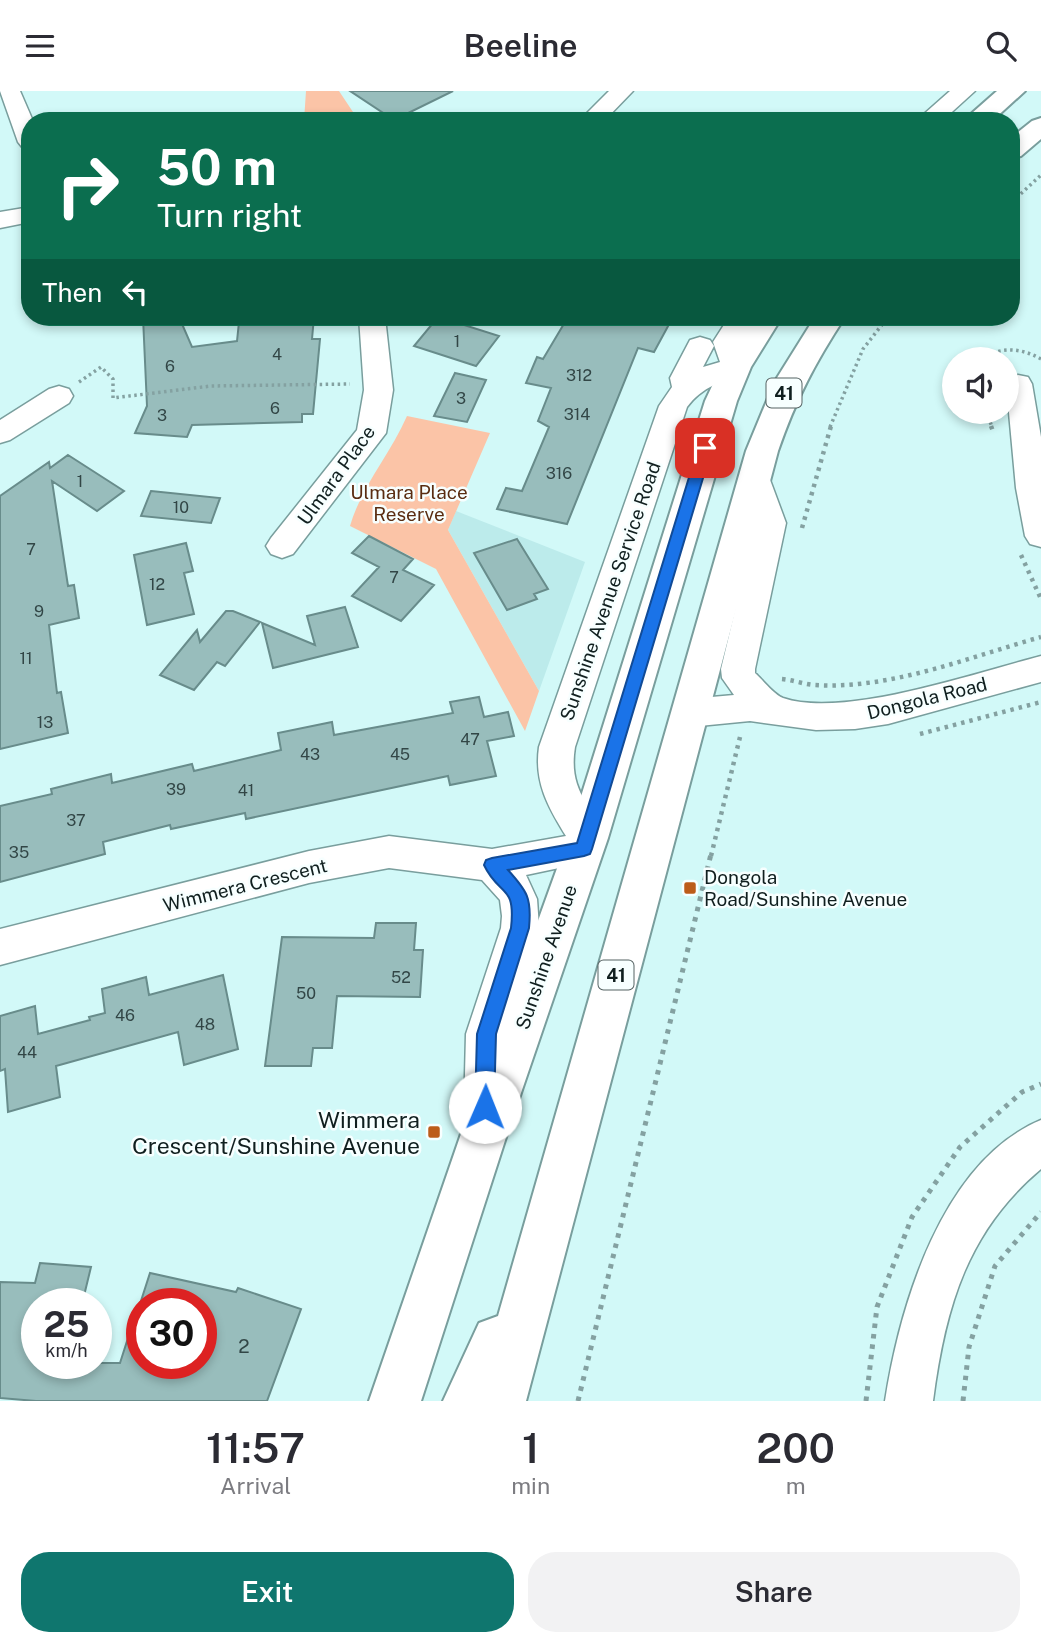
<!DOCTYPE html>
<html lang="en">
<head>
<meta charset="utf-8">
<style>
	:root { --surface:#fff; --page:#f2f2f3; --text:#2b2b33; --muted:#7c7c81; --accent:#0f766e }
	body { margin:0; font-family:"Public Sans",sans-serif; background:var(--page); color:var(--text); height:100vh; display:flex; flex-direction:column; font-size:26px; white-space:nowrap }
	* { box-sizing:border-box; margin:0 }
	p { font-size:23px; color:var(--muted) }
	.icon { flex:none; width:38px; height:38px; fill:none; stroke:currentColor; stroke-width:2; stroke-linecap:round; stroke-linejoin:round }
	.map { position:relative; height:1310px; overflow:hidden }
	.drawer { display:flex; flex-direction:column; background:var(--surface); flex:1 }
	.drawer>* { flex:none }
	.guide { position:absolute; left:21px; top:21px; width:999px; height:214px; border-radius:28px; box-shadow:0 4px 10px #0003; background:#0b6e4f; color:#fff; overflow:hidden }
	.buttons { position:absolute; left:942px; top:256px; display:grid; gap:14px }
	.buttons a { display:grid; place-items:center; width:77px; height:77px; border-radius:50%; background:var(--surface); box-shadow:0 4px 10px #0003; font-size:35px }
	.speed { position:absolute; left:21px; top:1197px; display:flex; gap:14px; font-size:35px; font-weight:700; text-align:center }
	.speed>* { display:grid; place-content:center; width:91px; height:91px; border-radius:50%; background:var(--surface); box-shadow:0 4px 10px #0003; line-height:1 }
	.speed small { font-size:18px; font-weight:400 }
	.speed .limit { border:10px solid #d22; background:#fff; color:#111 }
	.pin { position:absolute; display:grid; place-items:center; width:60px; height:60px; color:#fff; margin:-30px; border-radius:14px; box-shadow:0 4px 10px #0006 }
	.me { position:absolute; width:77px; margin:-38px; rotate:1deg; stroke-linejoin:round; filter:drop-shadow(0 0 5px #0008) }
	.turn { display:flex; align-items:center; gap:24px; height:147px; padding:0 21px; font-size:32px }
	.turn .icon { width:91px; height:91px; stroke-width:2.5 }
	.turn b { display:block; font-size:49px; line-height:60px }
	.then { display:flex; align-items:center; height:66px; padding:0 21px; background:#0003; gap:14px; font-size:26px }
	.eta { display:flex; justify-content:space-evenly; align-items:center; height:119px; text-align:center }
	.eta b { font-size:42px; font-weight:600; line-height:49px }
	.cta { display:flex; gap:14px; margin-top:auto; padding:14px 21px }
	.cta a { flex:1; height:80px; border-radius:28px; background:var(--accent); color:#fff; font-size:28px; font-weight:600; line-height:80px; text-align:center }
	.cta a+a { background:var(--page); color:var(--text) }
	header { display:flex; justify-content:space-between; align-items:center; height:91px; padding:0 21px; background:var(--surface); font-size:32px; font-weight:600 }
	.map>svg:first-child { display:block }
</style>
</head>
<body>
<header><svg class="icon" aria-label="menu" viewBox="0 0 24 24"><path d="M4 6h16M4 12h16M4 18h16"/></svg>Beeline<svg class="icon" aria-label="search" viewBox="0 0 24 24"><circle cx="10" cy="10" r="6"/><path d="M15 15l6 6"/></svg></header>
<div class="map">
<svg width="1041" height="1310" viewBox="0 0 1041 1310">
	<rect width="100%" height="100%" fill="#d2f9f8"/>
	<path fill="#bcebeb" d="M456,420L585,471L539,600L448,439Z"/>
	<path fill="#fbc4a7" d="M306,0H339L355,24L356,30H304Z
		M407,325L490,342L448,439L539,600L525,640L436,478L350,435C362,394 390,364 407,325Z"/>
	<path fill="#98bdbc" stroke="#688c8b" stroke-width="2" d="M350,0H453L394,29Z
		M143,226H179L192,256L237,250L239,231H247V226H314L312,248H320L313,323H302V331L192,334L187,346L135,342L147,315Z
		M438,226H439L499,245L476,275L414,255Z
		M568,226H673L654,261L638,257L567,433L497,418L506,397L522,400L549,336L538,330L551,297L526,292L537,266L543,268Z
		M455,282L486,289L467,331L434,325Z
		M68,364L124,400L97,420L52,390L68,495L74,494L79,527L49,534L57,602L61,601L68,642L0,658V405L49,371L50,377Z
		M151,400L220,407L211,432L141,425Z
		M369,445L413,468L403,479L434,494L401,530L352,505L379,476L352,462Z
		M517,448L548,498L534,503L537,508L507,519L474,462Z
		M186,452L193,480L184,482L194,523L147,534L134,464Z
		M345,516L358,556L273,577L262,532L315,554L307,525Z
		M226,520H233L260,531L225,575L217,571L194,599L160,584L197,539L200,551Z
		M479,606L484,626L508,621L514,645L487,650L496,685L450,694L448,685L246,728L245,722L171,738L170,734L103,751L105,763L0,791V715L52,703L51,698L111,683L112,692L192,673L194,680L281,659L278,642L332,631L334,644L453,622L450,611Z
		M376,832H416L414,859H423L420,906L337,905L332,957H313L311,975H265L282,846L374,847Z
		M223,884L238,958L184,974L178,941L56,975L60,1006L8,1021L5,978L0,980V925L35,915L38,943L90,929L89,926L105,922L102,898L146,886L149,904Z
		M40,1172L91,1176L82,1213H37V1272H120L137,1219L142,1220V1272H201V1213H140L150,1182L236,1201L238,1197L301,1218L267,1310H36L0,1307V1191L35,1192Z"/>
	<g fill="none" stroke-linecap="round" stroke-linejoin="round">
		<g stroke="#799e9d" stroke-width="3">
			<path id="minor" d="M0,0H20L33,30H30V58L22,56L18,51Z
				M609,0H633L604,30H579Z
				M950,0H975L942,30H916Z
				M30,116V131L0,137V121Z
				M359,226H385L393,299L386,342L293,463L282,467L271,463L266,455L271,447L357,339L364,299Z
				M729,226H755L741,251L750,276L746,283C723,289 702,296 687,316L575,656C568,699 590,712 606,747L597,769L526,784L537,808L539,837L506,943V1023L500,1038L485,1044L470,1038L464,1023L466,943L501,837L502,825L500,809L482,789L389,777L309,792L0,874V838L309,760L389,745L492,758L566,745C548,716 534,691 539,656L659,315L672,296L670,287L690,249L700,246L710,249L714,255L703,276L720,271L713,251Z
				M1018,284L1028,286L1032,293L1041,346V456L1030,453L1025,445L1016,397L1006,289Z
				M59,295L69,298L73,305L69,312L10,349L0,352V329L49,298Z
				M755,375L766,378L786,432L755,578V582C763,589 773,603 783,607C844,628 978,581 1041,565V591L888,633L855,638L816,639L750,630L689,636L677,632L672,622L677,612L689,608L734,604L722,587L721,578L756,432L740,386L744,378Z
				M1041,1029V1078C967,1140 945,1217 933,1310H885C900,1214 942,1070 1041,1029Z"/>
		</g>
		<g stroke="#799e9d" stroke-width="4">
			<path id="major" d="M997,0H1025L992,30H963Z
				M1041,27V48L1021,65L1012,67V46L1032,30Z
				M752,226H782L751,276L737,310L608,747L508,1040L421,1310H369L462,1040L568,747L705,310L721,276Z
				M815,226H845C815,272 796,308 778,360L526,1310H443L479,1232L498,1225L746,360L775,290Z"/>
		</g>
		<path stroke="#84a1a1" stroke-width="3.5" stroke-dasharray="2.5 3.5" stroke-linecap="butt" d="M1012,111L1041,84
			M982,268C1000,255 1022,257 1041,268
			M79,291L101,276L113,288V307L211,295L350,293
			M986,320L992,336
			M830,336L863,258L888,226"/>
		<path stroke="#84a1a1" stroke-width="4.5" stroke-dasharray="3.5 5" stroke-linecap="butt" d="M991,335L994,343
			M802,437L831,335
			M1021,464L1041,508
			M782,588C793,589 803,593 814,594C890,599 969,566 1041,546
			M920,643L1041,611
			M711,765L740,646"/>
		<path stroke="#84a1a1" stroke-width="5" stroke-dasharray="4.5 6" stroke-linecap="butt" d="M578,1310L711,763
			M866,1310L877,1216L912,1126L960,1056L1022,1001L1041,993
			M963,1310L969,1256L995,1175L1041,1121"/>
		<use href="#minor" fill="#fff" fill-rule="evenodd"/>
		<use href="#major" fill="#fff" fill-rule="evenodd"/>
	</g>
	<path fill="#1a73e8" stroke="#114b97" stroke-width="2" d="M705,352L712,357L592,758L590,763L584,765L508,779C527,800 532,807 529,837L496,943L494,1016L492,1022L485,1025L478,1022L475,1016L477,943L511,837C516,792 499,806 484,774L486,769L492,767L577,752L698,357Z"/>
	<g fill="#bc5c1a" stroke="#f7ffff" stroke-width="2.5">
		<rect x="683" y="790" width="14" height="14" rx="3.5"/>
		<rect x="427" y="1034" width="14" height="14" rx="3.5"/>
	</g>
	<g text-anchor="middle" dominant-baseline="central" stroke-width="5" stroke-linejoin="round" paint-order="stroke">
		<g font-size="16" fill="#324646">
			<text x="457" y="250">1</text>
			<text x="277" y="263">4</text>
			<text x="170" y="275">6</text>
			<text x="579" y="284">312</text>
			<text x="461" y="307">3</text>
			<text x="275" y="317">6</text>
			<text x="577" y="323">314</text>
			<text x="162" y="324">3</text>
			<text x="559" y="382">316</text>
			<text x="80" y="390">1</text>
			<text x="181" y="416">10</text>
			<text x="31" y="458">7</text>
			<text x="394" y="486">7</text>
			<text x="157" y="493">12</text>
			<text x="39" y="520">9</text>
			<text x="26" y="567">11</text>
			<text x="45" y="631">13</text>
			<text x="470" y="648">47</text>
			<text x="310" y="663">43</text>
			<text x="400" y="663">45</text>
			<text x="176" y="698">39</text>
			<text x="246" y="699">41</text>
			<text x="76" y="729">37</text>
			<text x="19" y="761">35</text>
			<text x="401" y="886">52</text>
			<text x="306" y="902">50</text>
			<text x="125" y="924">46</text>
			<text x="205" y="933">48</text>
			<text x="27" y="961">44</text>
		</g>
		<g fill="#f7ffff" stroke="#556262" stroke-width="2">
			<rect x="766.5" y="287.5" width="35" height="29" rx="5"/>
			<rect x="598.5" y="869.5" width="35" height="29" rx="5"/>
		</g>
		<g font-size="18" font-weight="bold" fill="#101f1f">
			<text x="784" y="302">41</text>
			<text x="616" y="884">41</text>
		</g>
		<g font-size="19" fill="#101f1f" stroke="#f7ffff">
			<text transform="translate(336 384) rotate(-54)">Ulmara Place</text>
			<text transform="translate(610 500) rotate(-71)">Sunshine Avenue Service Road</text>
			<text transform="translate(927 607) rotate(-14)">Dongola Road</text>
			<text transform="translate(245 794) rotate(-14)">Wimmera Crescent</text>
			<text transform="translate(546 866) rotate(-71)">Sunshine Avenue</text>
		</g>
		<g font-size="19" fill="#5a2d11" stroke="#f7ffff">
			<text x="409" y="401">Ulmara Place<tspan x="409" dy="22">Reserve</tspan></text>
		</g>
		<g font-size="19" fill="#101f1f" stroke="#f7ffff" text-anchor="start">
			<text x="704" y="786">Dongola<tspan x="704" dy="22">Road/Sunshine Avenue</tspan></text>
		</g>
		<g font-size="19" fill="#324646">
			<text x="244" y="1255">2</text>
		</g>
		<g font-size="23" fill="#101f1f" stroke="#f7ffff" text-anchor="end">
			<text x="420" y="1028">Wimmera<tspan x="420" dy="26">Crescent/Sunshine Avenue</tspan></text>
		</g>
	</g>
</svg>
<div class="buttons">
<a><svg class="icon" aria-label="sound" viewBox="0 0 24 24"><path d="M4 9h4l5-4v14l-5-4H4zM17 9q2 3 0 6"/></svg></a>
</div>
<div class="speed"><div>25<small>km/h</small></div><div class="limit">30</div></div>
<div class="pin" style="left:705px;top:357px;background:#d93025"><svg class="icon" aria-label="arrive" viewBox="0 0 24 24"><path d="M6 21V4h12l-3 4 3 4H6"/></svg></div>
<svg class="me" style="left:485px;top:1016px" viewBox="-20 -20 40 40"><circle r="19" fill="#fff"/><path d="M0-13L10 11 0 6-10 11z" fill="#1a73e8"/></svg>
<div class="guide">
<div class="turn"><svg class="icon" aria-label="right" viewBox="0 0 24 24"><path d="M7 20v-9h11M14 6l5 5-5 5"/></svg><div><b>50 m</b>Turn right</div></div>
<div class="then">Then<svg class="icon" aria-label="left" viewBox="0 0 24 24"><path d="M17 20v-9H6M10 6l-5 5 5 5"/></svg></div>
</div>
</div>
<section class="drawer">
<div class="eta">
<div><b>11:57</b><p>Arrival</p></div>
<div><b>1</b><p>min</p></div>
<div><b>200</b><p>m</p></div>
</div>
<div class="cta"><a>Exit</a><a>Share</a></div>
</section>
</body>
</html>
